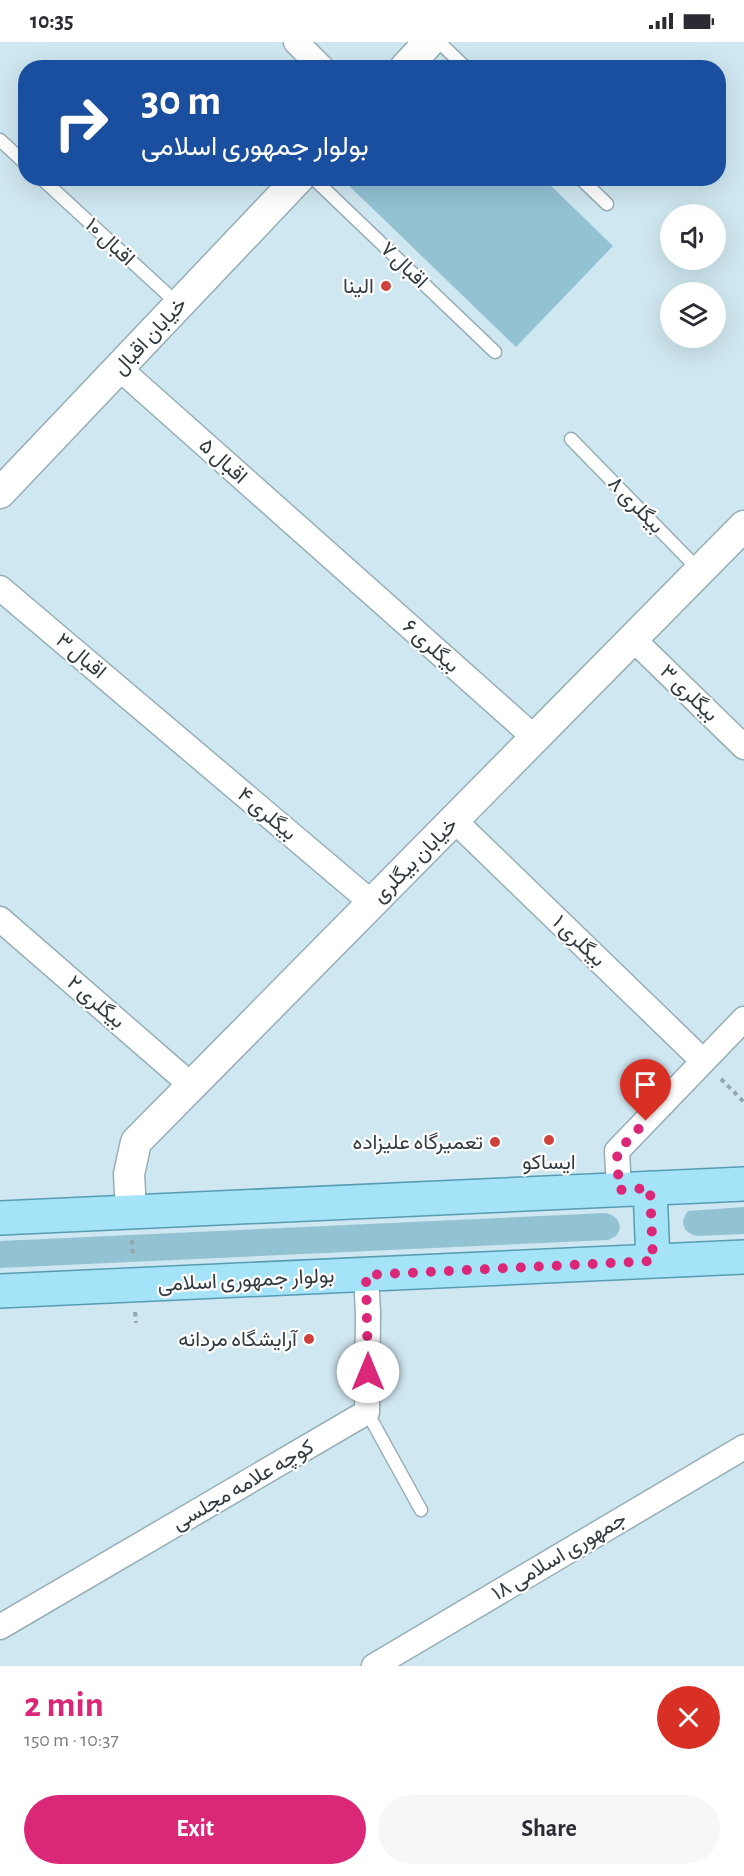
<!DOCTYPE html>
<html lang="en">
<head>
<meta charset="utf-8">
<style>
	:root { --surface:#fff; --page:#f7f7f7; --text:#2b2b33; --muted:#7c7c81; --accent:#db2777 }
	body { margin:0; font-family:"Alegreya Sans",Vazirmatn,sans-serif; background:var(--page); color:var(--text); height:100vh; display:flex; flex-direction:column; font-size:22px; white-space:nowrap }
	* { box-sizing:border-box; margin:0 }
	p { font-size:20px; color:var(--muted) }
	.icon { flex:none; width:33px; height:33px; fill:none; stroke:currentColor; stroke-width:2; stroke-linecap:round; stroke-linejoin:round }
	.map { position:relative; height:1624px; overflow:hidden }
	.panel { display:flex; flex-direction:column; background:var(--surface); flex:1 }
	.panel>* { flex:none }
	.banner { position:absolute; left:18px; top:18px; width:708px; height:126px; border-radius:24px; box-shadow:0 6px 24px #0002; background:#1a4fa0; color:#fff; overflow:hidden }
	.tools { position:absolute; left:660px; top:162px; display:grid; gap:12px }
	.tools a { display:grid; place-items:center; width:66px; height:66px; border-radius:50%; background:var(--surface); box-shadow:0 6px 24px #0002; font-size:30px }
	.pin { position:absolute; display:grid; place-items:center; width:51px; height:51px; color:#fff; margin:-62px -26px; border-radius:50% 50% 50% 0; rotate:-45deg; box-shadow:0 0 6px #0007 }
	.pin .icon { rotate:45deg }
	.me { position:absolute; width:66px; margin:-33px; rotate:0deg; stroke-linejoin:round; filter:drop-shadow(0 0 4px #0008) }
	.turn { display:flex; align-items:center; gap:21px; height:126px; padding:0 24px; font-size:27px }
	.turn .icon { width:78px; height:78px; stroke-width:2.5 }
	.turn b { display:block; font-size:42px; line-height:51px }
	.round { display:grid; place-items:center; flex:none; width:63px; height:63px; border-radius:32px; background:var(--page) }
	.headline { display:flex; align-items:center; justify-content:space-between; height:102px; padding:0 24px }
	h1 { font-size:36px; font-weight:600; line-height:45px; color:var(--accent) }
	.button { display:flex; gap:12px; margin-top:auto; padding:12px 24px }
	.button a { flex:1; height:69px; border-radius:36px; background:var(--accent); color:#fff; font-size:24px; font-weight:600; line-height:69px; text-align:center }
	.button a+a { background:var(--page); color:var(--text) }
	.status { display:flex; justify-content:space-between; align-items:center; height:42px; padding:0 30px; background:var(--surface); direction:ltr }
	.status svg { height:16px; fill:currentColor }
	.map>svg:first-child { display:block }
</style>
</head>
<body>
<div class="status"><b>10:35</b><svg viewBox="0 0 49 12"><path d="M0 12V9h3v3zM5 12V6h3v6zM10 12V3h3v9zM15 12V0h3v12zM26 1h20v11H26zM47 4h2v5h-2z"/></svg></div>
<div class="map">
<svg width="744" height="1624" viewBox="0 0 744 1624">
	<rect width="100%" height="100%" fill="#cfe7f0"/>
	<path fill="#93c2d3" d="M342,137H544L613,204L516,305Z
		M744,1165V1192L697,1194C683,1191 679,1180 688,1169Z
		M606,1171C623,1175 625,1193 608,1198L0,1226V1199Z"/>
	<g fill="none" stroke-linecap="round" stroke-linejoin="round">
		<g stroke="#97aeb7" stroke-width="15">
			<path id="service" d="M439,0L466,26
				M0,98L26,122
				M41,136L179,263
				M313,136L495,310
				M580,136L607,162
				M571,397L700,529
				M367,1370L421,1468"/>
		</g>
		<g stroke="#97aeb7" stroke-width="27">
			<path id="minor" d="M296,0L322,26
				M119,326L535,696
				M0,546L372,861
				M633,597L744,705
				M454,778L703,1019
				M0,877L191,1043
				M619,1148L617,1109L744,977
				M0,1585L367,1370L368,1271L366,1233
				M374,1624L744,1405"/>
		</g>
		<g stroke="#97aeb7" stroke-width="33">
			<path id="tertiary" d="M405,26L429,0
				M0,451L299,136
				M131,1170L129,1132L136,1100L744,484"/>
		</g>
		<g stroke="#569cb4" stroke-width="36">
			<path id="primary" d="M650,1146L653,1219
				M0,1176L744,1142
				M0,1249L744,1215"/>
		</g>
		<path stroke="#95a7ae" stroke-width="4" stroke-dasharray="4.5 4.5" stroke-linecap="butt" d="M721,1037L744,1060
			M132,1198L133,1215
			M135,1270L136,1281"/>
		<use href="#service" stroke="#fff" stroke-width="12"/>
		<use href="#minor" stroke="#fff" stroke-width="24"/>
		<use href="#tertiary" stroke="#fff" stroke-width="30"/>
		<use href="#primary" stroke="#a5e3f8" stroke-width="33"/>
	</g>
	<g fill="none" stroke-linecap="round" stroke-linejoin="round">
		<path stroke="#db2777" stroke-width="10" stroke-dasharray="0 18" d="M368,1330L366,1233L653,1219L650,1146L619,1148L617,1110L646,1079"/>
	</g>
	<g fill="#cf413b" stroke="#fff" stroke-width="2">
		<circle cx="386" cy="244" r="6"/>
		<circle cx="549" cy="1098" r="6"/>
		<circle cx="495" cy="1100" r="6"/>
		<circle cx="309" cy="1297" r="6"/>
	</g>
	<g text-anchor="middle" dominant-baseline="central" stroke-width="4.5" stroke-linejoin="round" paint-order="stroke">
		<g font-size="21" fill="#323c40" stroke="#fff">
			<text transform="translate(110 200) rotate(43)">اقبال ۱۰</text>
			<text transform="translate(404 223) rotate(44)">اقبال ۷</text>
			<text transform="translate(150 294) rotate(-47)">خیابان اقبال</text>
			<text transform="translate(223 419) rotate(42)">اقبال ۵</text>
			<text transform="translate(636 463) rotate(46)">بیگلری ۸</text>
			<text transform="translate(431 604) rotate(42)">بیگلری ۶</text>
			<text transform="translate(81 614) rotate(40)">اقبال ۳</text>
			<text transform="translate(689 651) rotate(44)">بیگلری ۳</text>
			<text transform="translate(267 772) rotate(40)">بیگلری ۴</text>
			<text transform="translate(415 818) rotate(-45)">خیابان بیگلری</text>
			<text transform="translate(579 899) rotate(44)">بیگلری ۱</text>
			<text transform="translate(96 960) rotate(41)">بیگلری ۲</text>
			<text transform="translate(246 1238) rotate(-3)">بولوار جمهوری اسلامی</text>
			<text transform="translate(243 1443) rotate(-30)">کوچه علامه مجلسی</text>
			<text transform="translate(559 1514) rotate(-31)">جمهوری اسلامی ۱۸</text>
		</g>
		<g font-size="21" fill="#323c40" stroke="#fff" text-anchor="end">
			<text x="374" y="244">الینا</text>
			<text x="483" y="1100">تعمیرگاه علیزاده</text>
			<text x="549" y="1120" text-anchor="middle">ایساکو</text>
			<text x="297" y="1297">آرایشگاه مردانه</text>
		</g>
	</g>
</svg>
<div class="tools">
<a><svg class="icon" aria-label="sound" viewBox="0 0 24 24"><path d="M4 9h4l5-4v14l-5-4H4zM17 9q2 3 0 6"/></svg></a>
<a><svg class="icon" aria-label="layers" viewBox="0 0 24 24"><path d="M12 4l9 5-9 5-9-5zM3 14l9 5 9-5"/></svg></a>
</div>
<div class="pin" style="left:646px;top:1079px;background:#d93025"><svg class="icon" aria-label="arrive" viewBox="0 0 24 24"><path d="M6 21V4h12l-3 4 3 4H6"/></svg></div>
<svg class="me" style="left:368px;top:1330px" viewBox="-20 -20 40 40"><circle r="19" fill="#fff"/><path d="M0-13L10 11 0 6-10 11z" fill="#db2777"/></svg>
<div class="banner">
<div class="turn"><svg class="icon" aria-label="right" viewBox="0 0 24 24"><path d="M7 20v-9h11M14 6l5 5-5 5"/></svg><div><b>30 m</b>بولوار جمهوری اسلامی</div></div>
</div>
</div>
<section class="panel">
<div class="headline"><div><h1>2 min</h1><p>150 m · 10:37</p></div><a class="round" style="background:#d93025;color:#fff"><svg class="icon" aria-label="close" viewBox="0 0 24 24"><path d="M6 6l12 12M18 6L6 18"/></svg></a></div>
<div class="button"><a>Exit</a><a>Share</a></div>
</section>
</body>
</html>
